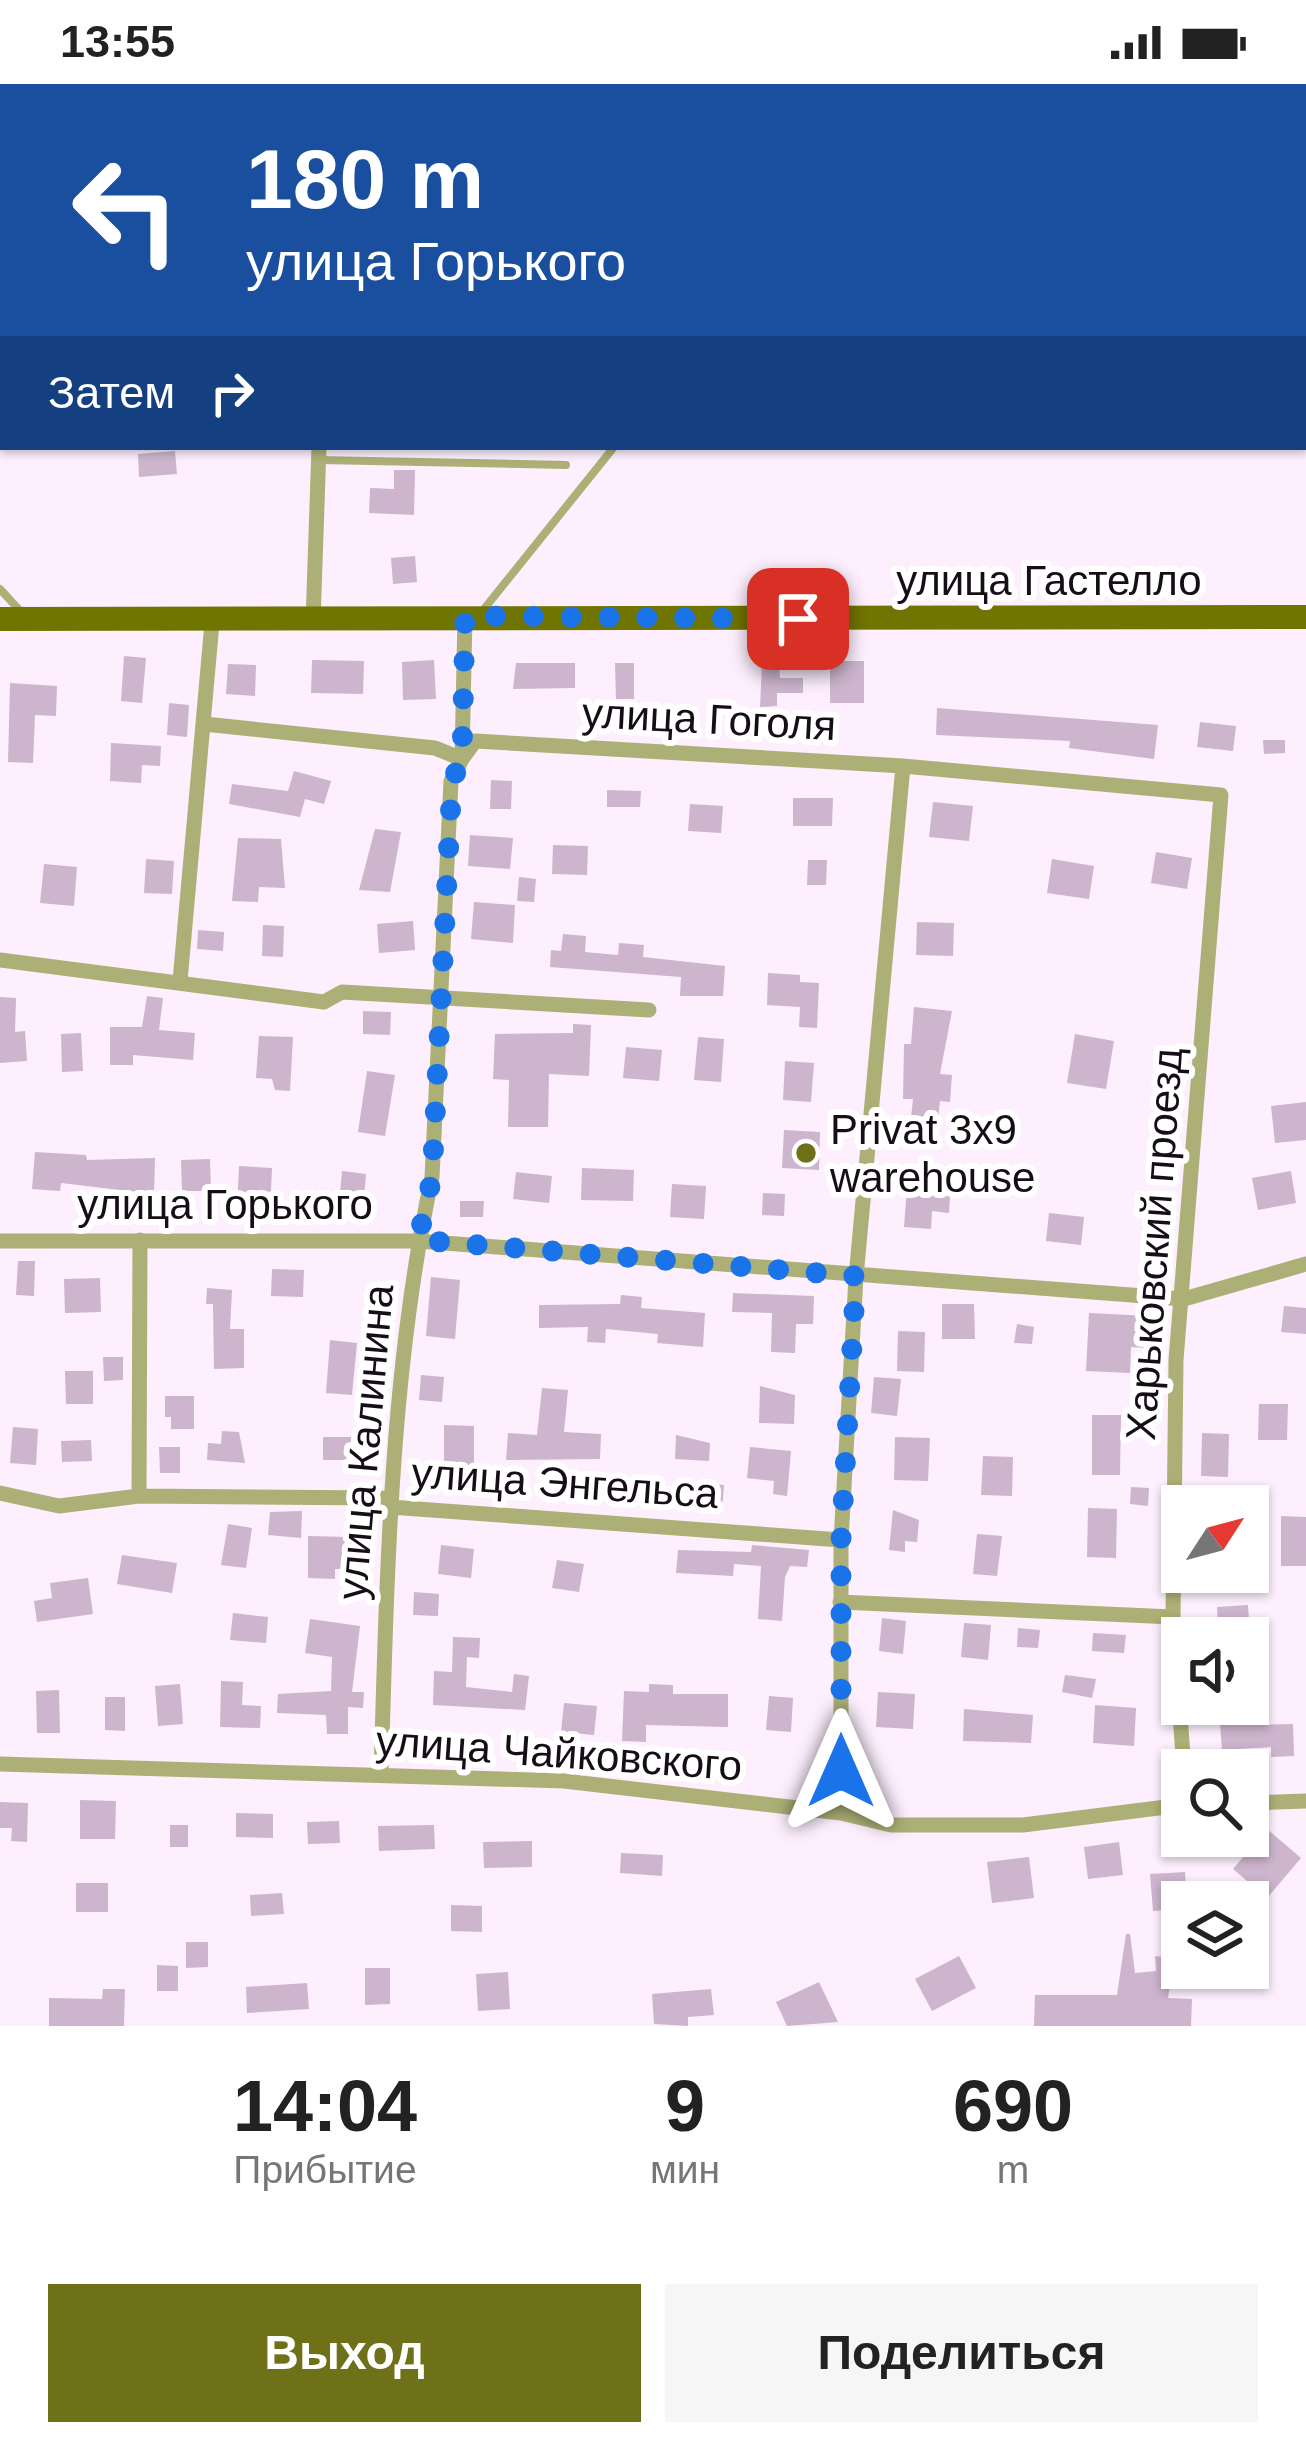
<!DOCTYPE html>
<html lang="ru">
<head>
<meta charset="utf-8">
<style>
	:root { --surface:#fff; --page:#f6f6f6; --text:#222; --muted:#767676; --accent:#6e7117 }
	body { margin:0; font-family:Arial,sans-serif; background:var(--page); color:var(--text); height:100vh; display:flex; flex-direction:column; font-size:45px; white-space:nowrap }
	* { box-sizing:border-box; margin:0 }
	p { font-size:39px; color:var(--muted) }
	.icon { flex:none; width:66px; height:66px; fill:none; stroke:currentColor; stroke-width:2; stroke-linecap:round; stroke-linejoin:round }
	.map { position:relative; height:1942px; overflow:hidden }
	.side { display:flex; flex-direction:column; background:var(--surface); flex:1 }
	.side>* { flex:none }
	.guide { position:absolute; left:0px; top:0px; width:1308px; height:366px; box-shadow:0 3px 9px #0004; background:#1a4fa0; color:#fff; overflow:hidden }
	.needle { width:78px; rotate:54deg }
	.controls { position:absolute; left:1161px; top:1401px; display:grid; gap:24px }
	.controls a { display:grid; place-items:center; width:108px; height:108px; border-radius:0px; background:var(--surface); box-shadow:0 3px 9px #0004; font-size:60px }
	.pin { position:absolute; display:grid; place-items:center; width:102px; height:102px; color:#fff; margin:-51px; border-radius:24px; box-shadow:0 6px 18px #0006 }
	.me { position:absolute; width:132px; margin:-66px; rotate:0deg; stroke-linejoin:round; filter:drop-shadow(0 0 9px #0008) }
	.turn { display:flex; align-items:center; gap:42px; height:252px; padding:0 48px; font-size:54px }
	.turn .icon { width:156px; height:156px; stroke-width:2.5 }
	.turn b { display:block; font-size:84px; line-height:102px }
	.then { display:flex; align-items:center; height:114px; padding:0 48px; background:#0003; gap:24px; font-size:45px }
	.eta { display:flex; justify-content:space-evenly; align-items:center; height:204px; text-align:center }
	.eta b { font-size:72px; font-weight:600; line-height:84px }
	.primary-button { display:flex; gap:24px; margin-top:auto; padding:24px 48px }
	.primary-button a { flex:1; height:138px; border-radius:0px; background:var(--accent); color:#fff; font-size:48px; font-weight:600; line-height:138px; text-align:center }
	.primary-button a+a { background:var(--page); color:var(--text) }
	.status { display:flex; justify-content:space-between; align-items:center; height:84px; padding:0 60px; background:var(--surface); direction:ltr }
	.status svg { height:33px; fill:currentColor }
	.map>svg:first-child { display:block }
</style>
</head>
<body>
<div class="status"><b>13:55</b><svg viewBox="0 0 49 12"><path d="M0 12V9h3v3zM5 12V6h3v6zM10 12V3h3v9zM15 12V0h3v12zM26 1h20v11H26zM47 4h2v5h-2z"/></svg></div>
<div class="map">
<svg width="1306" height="1942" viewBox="0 0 1306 1942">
	<rect width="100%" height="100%" fill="#fdeffe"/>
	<path fill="#ccb5cd" d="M175,367L177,390L139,393L138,370Z
		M394,386H415L414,431L369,429L370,404L394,405Z
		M415,472L417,498L393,500L391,474Z
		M124,572L146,574L142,619L121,617Z
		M312,576L364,577L363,610L311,609Z
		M434,576L436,615L403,616L402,578Z
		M830,577H864V619H830Z
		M516,579H575V604L513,605Z
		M615,579H634V615H616Z
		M762,579H779L780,594H803V609H777V622L760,623Z
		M228,580L256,581L255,612L226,610Z
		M10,599L57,602L56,632L35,631L33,679L8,678Z
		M169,619L189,621L187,653L167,651Z
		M937,624L1158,641L1154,675L1069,664L1070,657L936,651Z
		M1200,638L1236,642L1233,667L1197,663Z
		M1263,656H1285V669L1264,670Z
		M111,659L161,662L160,682L142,681L141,699L110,697Z
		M294,687L331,697L324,720L305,715L300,733L229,720L232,700L288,707Z
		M491,696L512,697L511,725H490Z
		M607,706L641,707L640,723H607Z
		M793,714H833L832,742H793Z
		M933,718L973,722L969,757L929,753Z
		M690,720L723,722L721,749L688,747Z
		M375,745L401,748L390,808L359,806Z
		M470,751L513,754L510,785L468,782Z
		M238,754L281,755L285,804L259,803L258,818L232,817Z
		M553,761L588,762L587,791L552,790Z
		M1156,768L1192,774L1187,805L1151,799Z
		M146,775L174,777L172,810L144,809Z
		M1052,775L1094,782L1089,815L1047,809Z
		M808,776H827L826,801H807Z
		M44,780L77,783L74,822L40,819Z
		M519,793L536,795L534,818L517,817Z
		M474,818L515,821L513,859L471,855Z
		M413,837L415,866L379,869L377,840Z
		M917,838L954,839L953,872L916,871Z
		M263,841L284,842L283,873L262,872Z
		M198,846L224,848L223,867L197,865Z
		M563,850L586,852L585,868L618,871L619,859L644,861L643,873L725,882L723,912H680L681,893L550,883L551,866L561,867Z
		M768,889L800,891V898L819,899L817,944L799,943L800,923L767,921Z
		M147,912L163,914L159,946L195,949L193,976L133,971V981H110V943H142Z
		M0,913L16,914L15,948L25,947L27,977L0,979Z
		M914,923L952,927L940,990L952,991L950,1018L940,1017L936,1055L909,1053L913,1015H903L904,960H911Z
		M363,927L391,928L390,951L363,950Z
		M573,940L591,941L589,992L549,990L548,1043H508L509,996L493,995L495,950L573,949Z
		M81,949L83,987L62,988L61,950Z
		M1075,950L1114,957L1106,1005L1067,999Z
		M259,952L293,953L290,1007L275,1006L272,995L256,994Z
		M698,953L724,955L721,998L694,996Z
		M626,963L662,966L659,997L623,994Z
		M785,977L814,979L811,1018L783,1016Z
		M367,987L395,991L385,1052L358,1048Z
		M1306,1018V1056L1275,1059L1271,1022Z
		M784,1046L820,1048L819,1086L782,1084Z
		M35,1068L86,1071L87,1076L155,1074L154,1110L61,1099L60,1107L32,1105Z
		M210,1075L211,1107H182L181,1076Z
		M239,1082L272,1084L270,1128L237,1126Z
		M582,1084L634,1086L633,1117L581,1116Z
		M342,1087L366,1090L364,1112L340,1110Z
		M1291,1087L1296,1119L1258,1126L1252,1094Z
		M516,1088L552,1092L549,1119L513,1115Z
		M908,1090L933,1092L932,1110L950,1112L949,1129L932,1127L931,1145L904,1143Z
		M672,1100L706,1102L704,1135L670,1133Z
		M763,1109L785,1110L784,1132L762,1131Z
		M460,1117H484L483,1133H460Z
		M1049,1129L1084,1133L1081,1161L1046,1157Z
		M18,1177H35L34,1212L16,1211Z
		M272,1185L304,1186L303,1213L271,1212Z
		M431,1193L460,1196L455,1255L426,1252Z
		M100,1194L101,1228L65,1229L64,1195Z
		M207,1204L232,1206L230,1245H244V1284L214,1285L213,1220H206Z
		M733,1209L814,1212L813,1240H796L795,1269L771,1268L772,1229L732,1228Z
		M621,1211L642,1213L641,1224L705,1229L703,1263L657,1259L658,1250L606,1245L605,1259L587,1258L588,1243L539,1244V1221L620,1220Z
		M942,1220H974L975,1255H942Z
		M1284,1222L1306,1224V1250L1281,1248Z
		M1089,1229L1149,1232L1148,1264L1131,1263L1130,1289L1086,1287Z
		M1017,1240L1034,1243L1032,1260L1014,1259Z
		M898,1247L925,1248L924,1288L897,1287Z
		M330,1256L357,1259L352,1311L326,1309Z
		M103,1273H123V1296L104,1297Z
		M65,1287H93V1320H66Z
		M421,1291L444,1293L442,1318L419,1316Z
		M874,1293L901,1295L897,1332L871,1329Z
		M760,1302L795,1311L794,1340L759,1339Z
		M542,1304L568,1306L564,1348L601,1350L600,1375L506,1376L508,1349L537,1351Z
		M165,1312H194V1345H171V1333H165Z
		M1259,1320H1288L1287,1356H1258Z
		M1092,1331H1121L1120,1391H1092Z
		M444,1341L474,1342V1388H444Z
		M13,1343L38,1345L36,1381L10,1379Z
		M222,1347L239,1348L245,1379L207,1376L208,1359L221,1360Z
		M1202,1349L1229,1350L1228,1393L1201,1392Z
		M676,1351L710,1359L709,1377L675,1375Z
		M323,1353H351V1376H323Z
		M895,1353L930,1354L928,1397L894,1396Z
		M91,1356L92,1377L62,1378L61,1357Z
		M159,1363H180V1389H160Z
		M750,1363L791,1367L787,1412L773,1410L774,1397L747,1394Z
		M983,1372L1013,1373L1012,1412L981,1411Z
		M710,1400L724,1401L722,1427L708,1425Z
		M1131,1403L1149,1404L1148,1422L1130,1420Z
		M1088,1424L1117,1425L1116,1474L1087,1473Z
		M893,1426L919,1436L917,1458L905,1457V1468L889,1466Z
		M302,1427L301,1454L268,1451L270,1428Z
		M1281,1432L1306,1433V1482H1281Z
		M228,1440L252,1444L246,1484L221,1481Z
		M977,1450L1002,1452L997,1492L973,1490Z
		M308,1452L348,1453L347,1485H335V1495L308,1494Z
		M441,1461L474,1465L471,1494L438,1490Z
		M752,1461L809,1466L807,1483L790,1482L785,1493L782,1537L758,1535L761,1482L734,1480L733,1492L676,1489L678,1466L751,1468Z
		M122,1471L177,1479L172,1509L117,1500Z
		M557,1476L584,1480L579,1508L552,1504Z
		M88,1494L93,1530L37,1538L34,1517L52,1514L50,1499Z
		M414,1508L439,1510L438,1532L413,1531Z
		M1248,1521L1250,1554H1219L1217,1523Z
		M233,1529L268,1533L266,1559L230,1556Z
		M882,1534L906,1537L903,1570L879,1567Z
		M310,1535L360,1542L352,1608H364L363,1624L348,1623V1650H327L326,1631L277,1629L278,1610L331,1607L332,1573L305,1569Z
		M964,1539L991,1541L988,1576L961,1573Z
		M1018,1544L1040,1546L1038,1564L1017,1563Z
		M1093,1549L1126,1551L1124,1569L1092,1567Z
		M453,1553L480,1554L479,1574L467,1573L466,1603L512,1608L514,1590L529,1592L525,1626L433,1621L434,1587L452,1588Z
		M1065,1591L1096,1595L1092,1614L1062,1608Z
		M221,1597L243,1598L242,1621L261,1622L260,1644L220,1643Z
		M180,1600L183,1640L158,1642L155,1602Z
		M649,1600L673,1601V1610H728V1643L646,1641V1658L622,1657L624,1607L649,1608Z
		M59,1606L60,1649H37L36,1607Z
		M878,1608L915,1610L913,1645L876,1643Z
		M769,1612L793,1614L791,1648L766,1646Z
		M105,1613H125V1647L105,1646Z
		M564,1619L597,1622L594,1651L561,1648Z
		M1095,1621L1136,1624L1134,1662L1093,1659Z
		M964,1625L1033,1631L1031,1659L963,1657Z
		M1250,1625L1251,1641L1293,1640L1294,1672L1271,1673V1663L1222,1666L1219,1627Z
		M80,1716L116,1717L115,1755H80Z
		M0,1718L28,1719L27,1758L11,1757L12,1744H0Z
		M236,1729L273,1730V1754L236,1753Z
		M339,1737L340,1759L308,1760L307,1738Z
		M170,1741H188V1763H170Z
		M434,1741L435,1765L379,1767L378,1742Z
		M1267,1745L1301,1774L1267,1814L1233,1785Z
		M532,1757V1783L484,1784L483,1758Z
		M1119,1758L1123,1791L1088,1795L1084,1763Z
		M621,1769L663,1771L662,1792L620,1789Z
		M1029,1773L1034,1814L992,1819L987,1778Z
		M1185,1788L1187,1818H1182V1825L1153,1827L1150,1790Z
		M76,1799H108V1828H76Z
		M282,1809L284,1830L251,1832L250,1811Z
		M451,1821L482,1822V1848L451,1847Z
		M1126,1850H1130L1135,1889L1156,1887L1155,1872L1174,1874L1168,1914L1192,1915L1191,1942H1034L1035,1911H1117Z
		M186,1858H208V1883L186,1884Z
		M959,1872L976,1904L932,1927L915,1895Z
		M157,1881L178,1882V1907H157Z
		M365,1884H390V1920L365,1921Z
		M508,1888L510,1925L478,1927L476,1890Z
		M819,1898L838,1938L787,1942L776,1918Z
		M307,1899L309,1925L247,1929L246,1903Z
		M103,1905H125L124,1942H49V1914L102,1915Z
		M711,1905L714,1931L688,1933V1942L654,1940L652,1910Z"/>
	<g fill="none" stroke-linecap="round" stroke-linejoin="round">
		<path stroke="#acb076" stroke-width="8" d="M0,142H3
			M319,376L566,381
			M0,505L22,529
			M480,530L614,363"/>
		<path stroke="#acb076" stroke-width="15" d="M842,0L843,3
			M332,3V0
			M313,538L319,363
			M204,640L435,664L462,675L475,657L903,682L1221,711L1176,1276L1173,1533L1184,1686
			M0,876L324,918L342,908L649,926
			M180,897L212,539
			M0,1157H418L1184,1215L1306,1180
			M0,1409L59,1422L139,1412L382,1414L390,1423L841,1456
			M139,1412L140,1156
			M840,1518L1173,1533
			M0,1680L564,1697L841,1729L891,1741H1023L1182,1721
			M381,1691C387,1492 390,1289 432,1093L451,697L462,675L465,532
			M1248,1719L1306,1717
			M841,1729V1456L856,1193L903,682"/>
		<path stroke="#707401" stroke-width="24" d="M0,535L1306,533"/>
	</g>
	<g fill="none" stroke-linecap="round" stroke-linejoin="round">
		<path stroke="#1a73e8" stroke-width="21" stroke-dasharray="0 37.8" d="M798,535L465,532L462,675L452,697L432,1094L418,1156L856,1192L841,1456V1687"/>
	</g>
	<circle fill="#6e7117" stroke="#fff" stroke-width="4.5" cx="806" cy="1069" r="12"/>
	<g text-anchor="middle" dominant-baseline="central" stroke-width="12" stroke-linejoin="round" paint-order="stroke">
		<g font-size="42" fill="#160e17" stroke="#fff">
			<text x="1049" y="496">улица Гастелло</text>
			<text transform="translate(709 635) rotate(3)">улица Гоголя</text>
			<text x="225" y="1120">улица Горького</text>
			<text transform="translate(1154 1160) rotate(-86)">Харьковский проезд</text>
			<text transform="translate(365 1358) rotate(-85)">улица Калинина</text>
			<text transform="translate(565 1399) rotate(4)">улица Энгельса</text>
			<text transform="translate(559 1669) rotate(4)">улица Чайковского</text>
		</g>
		<g font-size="42" fill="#160e17" stroke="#fff" text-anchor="start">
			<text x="830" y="1045">Privat 3x9<tspan x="830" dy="48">warehouse</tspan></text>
		</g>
	</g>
</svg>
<div class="controls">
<a><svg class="needle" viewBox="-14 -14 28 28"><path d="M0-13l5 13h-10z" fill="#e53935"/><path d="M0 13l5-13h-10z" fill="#767676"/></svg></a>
<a><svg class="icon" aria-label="sound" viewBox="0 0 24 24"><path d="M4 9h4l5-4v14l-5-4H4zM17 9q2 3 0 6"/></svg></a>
<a><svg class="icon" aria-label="search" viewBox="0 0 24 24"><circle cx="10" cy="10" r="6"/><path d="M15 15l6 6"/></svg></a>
<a><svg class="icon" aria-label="layers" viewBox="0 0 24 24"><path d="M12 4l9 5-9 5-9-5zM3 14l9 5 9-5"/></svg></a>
</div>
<div class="pin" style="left:798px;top:535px;background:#d93025"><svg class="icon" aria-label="arrive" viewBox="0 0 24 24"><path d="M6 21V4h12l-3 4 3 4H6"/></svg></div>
<svg class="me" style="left:841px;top:1687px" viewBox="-20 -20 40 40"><path d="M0-17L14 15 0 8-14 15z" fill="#1a73e8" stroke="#fff" stroke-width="4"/></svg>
<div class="guide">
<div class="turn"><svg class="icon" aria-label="left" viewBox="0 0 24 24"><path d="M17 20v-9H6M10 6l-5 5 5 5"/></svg><div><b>180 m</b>улица Горького</div></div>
<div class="then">Затем<svg class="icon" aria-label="right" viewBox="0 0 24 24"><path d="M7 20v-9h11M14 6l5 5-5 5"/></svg></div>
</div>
</div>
<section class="side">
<div class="eta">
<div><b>14:04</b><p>Прибытие</p></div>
<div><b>9</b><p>мин</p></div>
<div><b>690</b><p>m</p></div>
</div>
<div class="primary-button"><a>Выход</a><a>Поделиться</a></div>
</section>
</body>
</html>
